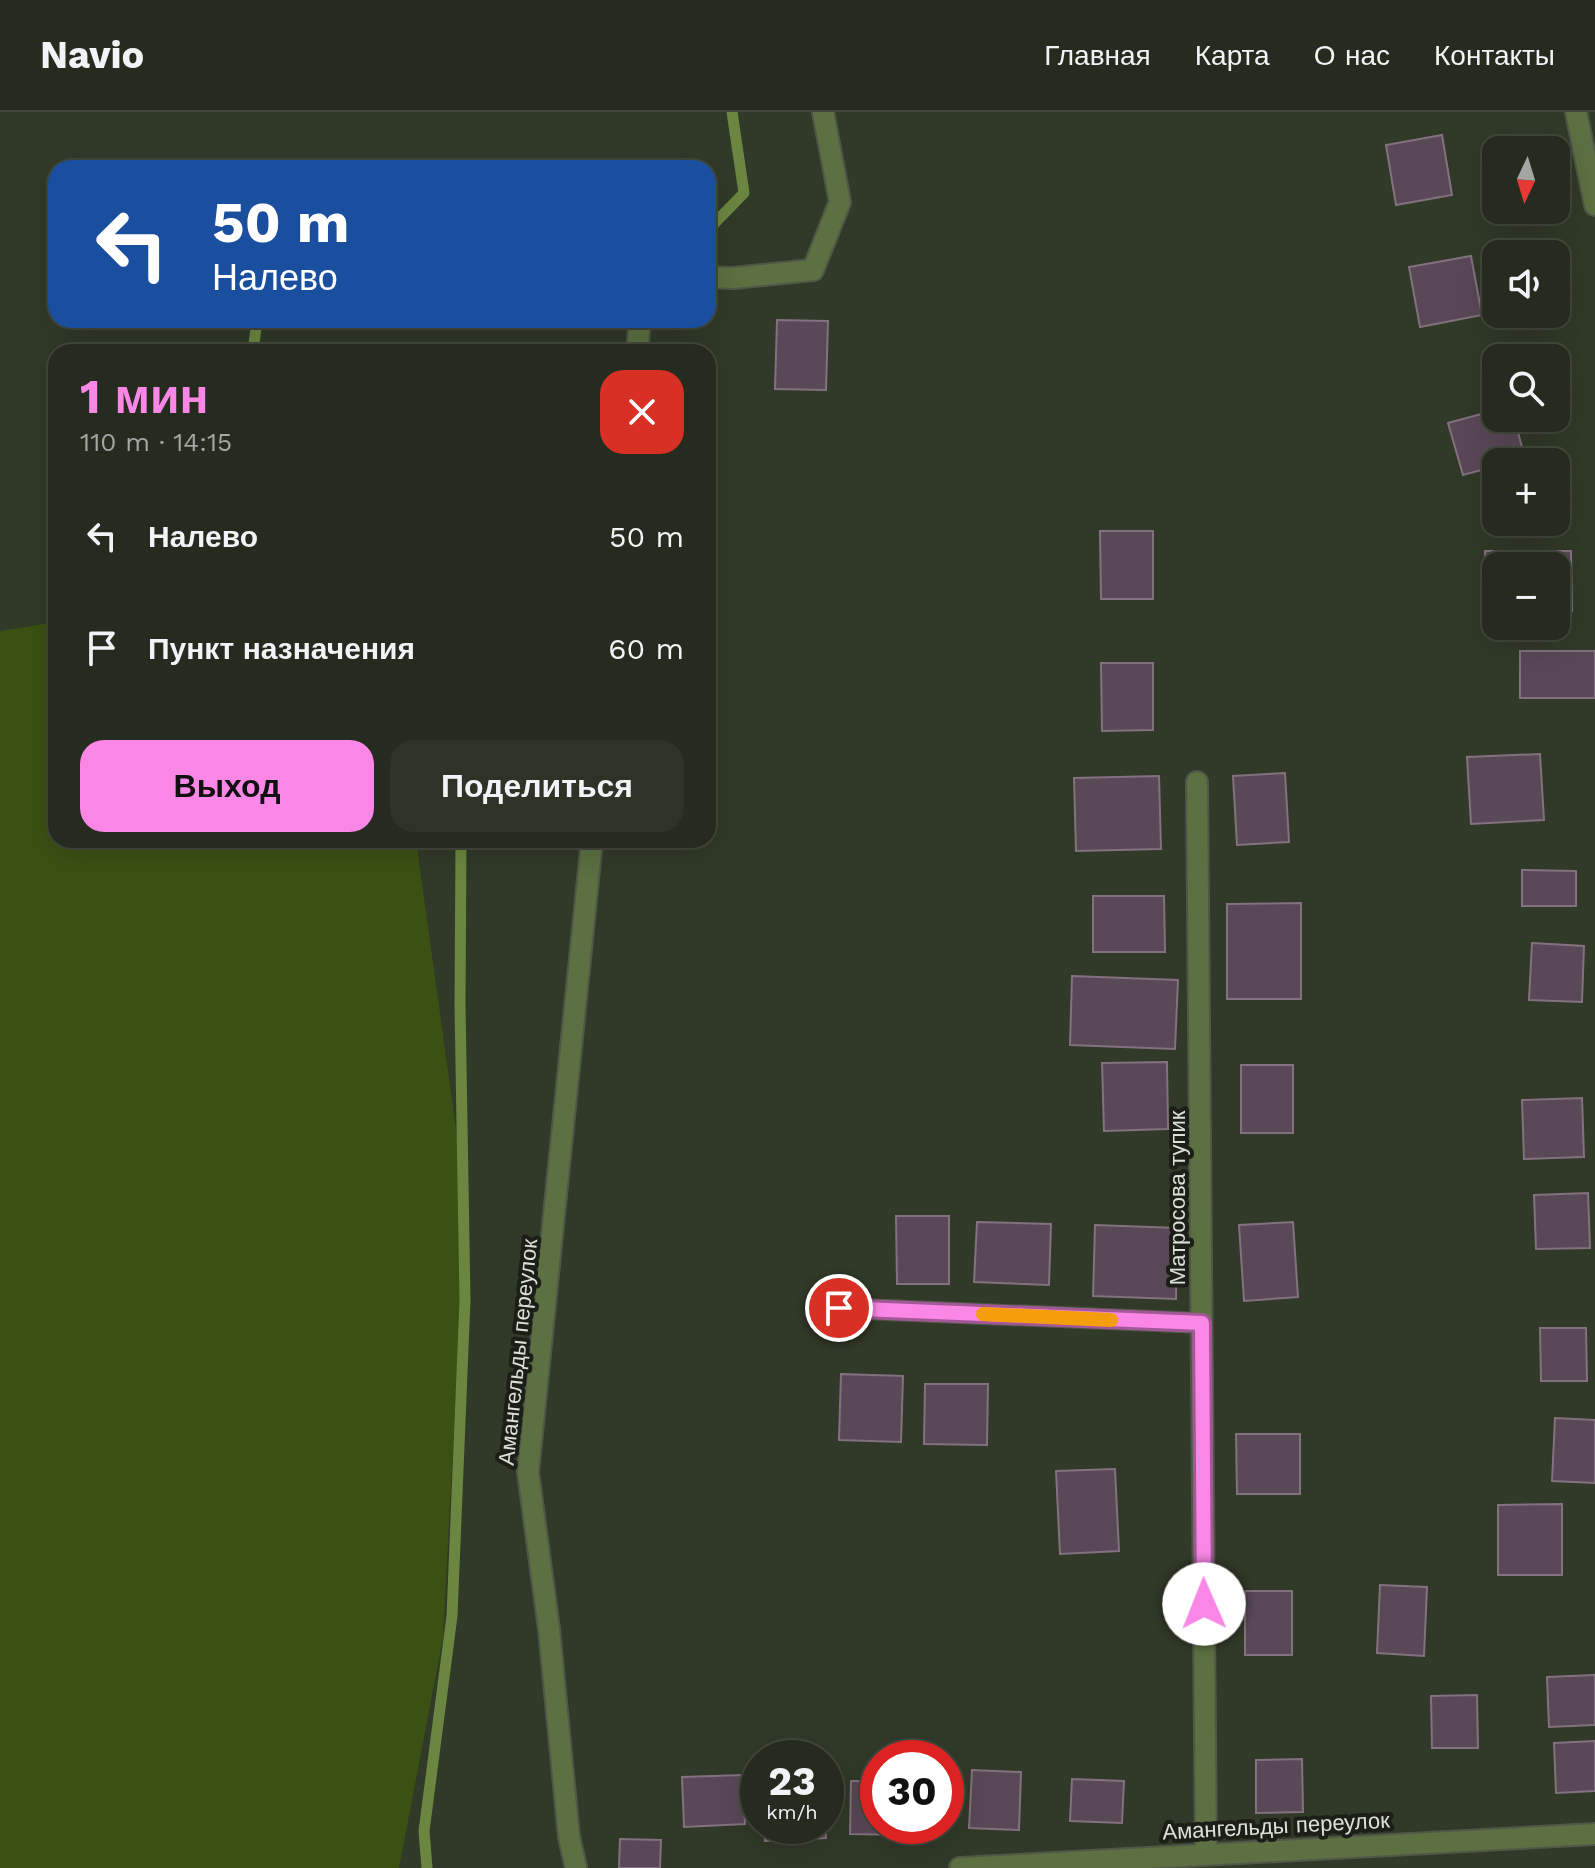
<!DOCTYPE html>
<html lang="ru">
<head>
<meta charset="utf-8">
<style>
	:root { --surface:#252b1e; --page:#2d3327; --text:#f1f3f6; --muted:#a3a7a4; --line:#42473c; --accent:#fa87e6 }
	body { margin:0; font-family:"Work Sans",sans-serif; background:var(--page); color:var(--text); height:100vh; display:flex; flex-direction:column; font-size:30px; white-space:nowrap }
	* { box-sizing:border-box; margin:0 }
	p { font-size:26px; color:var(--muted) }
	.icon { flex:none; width:44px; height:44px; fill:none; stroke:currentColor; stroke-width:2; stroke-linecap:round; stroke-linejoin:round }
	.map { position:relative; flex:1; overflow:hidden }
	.sheet { position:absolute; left:48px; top:232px; width:668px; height:504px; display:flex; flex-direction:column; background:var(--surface); border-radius:24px; box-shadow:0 8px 32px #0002,0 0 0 2px var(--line) }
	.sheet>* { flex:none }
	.guide { position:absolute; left:48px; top:48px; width:668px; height:168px; border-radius:24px; box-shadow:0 8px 32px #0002,0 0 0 2px var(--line); background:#1a4fa0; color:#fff; overflow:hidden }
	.needle { width:52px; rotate:184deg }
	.controls { position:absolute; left:1482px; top:24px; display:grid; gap:16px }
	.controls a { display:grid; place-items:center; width:88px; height:88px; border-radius:16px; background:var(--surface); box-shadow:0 8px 32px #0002,0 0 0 2px var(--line); font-size:40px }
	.speed { position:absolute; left:740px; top:1628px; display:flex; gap:16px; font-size:40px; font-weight:700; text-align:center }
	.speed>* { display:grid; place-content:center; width:104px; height:104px; border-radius:50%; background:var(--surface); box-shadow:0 8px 32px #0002,0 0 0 2px var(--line); line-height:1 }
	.speed small { font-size:20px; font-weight:400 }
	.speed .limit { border:12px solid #d22; background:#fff; color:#111 }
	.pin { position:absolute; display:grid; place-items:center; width:68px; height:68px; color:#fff; margin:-34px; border:4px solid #fff; border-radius:50%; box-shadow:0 2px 8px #0007 }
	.me { position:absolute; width:88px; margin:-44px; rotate:359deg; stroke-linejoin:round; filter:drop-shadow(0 0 6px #0008) }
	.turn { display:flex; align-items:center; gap:28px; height:168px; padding:0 32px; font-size:36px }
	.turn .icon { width:104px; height:104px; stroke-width:2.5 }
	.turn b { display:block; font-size:56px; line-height:68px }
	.round { display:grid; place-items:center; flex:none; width:84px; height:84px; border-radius:24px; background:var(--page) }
	.summary { display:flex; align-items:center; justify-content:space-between; height:136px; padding:0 32px }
	h1 { font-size:48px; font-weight:700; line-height:60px; color:var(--accent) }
	.action { display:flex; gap:16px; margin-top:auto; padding:16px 32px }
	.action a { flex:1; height:92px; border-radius:24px; background:var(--accent); color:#111; font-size:32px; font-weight:700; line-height:92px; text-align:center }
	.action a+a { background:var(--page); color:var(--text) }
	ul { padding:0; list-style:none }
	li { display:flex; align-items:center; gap:24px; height:112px; padding:0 32px }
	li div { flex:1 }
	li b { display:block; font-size:30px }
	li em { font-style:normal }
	header { display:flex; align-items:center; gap:48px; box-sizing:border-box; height:112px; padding:0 40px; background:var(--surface); border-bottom:2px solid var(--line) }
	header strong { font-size:38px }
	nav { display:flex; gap:44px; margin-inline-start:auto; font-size:28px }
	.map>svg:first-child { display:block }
</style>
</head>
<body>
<header>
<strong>Navio</strong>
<nav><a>Главная</a><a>Карта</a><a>О нас</a><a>Контакты</a></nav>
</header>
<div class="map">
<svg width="1595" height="1756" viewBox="0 0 1595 1756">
	<rect width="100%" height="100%" fill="#313928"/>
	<path fill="#3b5113" d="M56,510V728H416L466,1089L443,1526L399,1756H0V519Z"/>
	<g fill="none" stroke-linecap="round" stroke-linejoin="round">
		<path stroke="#6b8640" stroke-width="11" d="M708,118L744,81L732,0
			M253,240L257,208
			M427,1756L424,1719L452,1504L465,1188L460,893L461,728"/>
	</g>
	<path fill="#594856" stroke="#83717f" stroke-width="2" d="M1442,23L1452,83L1396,93L1386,33Z
		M1471,144L1482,203L1420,215L1409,155Z
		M777,208L828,209L826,278L775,277Z
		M1496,298V306H1514L1525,346L1496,350V354L1463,363L1448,311Z
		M1100,419H1153V487H1101Z
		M1485,439H1571L1572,499H1556V454H1496V499H1486Z
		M1520,539H1595V586H1520Z
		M1101,551H1153V618L1102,619Z
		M1540,642L1544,708L1471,712L1467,645Z
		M1285,661L1289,730L1237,733L1233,664Z
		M1159,664L1161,737L1076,739L1074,666Z
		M1522,758L1576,759V794H1522Z
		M1093,784H1164L1165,840H1093Z
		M1301,791V887H1227V792Z
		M1532,831L1584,834L1582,890L1529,888Z
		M1072,864L1178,868L1175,937L1070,933Z
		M1167,950L1168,1017L1104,1019L1102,951Z
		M1241,953H1293V1021H1241Z
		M1582,986L1584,1045L1524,1047L1522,988Z
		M1588,1081L1590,1136L1536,1137L1534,1083Z
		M896,1104H949V1172H897Z
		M977,1110L1051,1112L1049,1173L974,1170Z
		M1293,1110L1298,1185L1244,1189L1239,1113Z
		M1095,1113L1177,1116L1176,1187L1093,1184Z
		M1540,1216H1586L1587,1269H1541Z
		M841,1262L903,1264L901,1330L839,1328Z
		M925,1272H988L987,1333L924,1332Z
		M1555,1306L1595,1308V1371L1552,1369Z
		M1236,1322H1300V1382H1237Z
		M1115,1357L1119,1439L1060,1442L1056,1359Z
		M1562,1392V1463H1498V1393Z
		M1380,1473L1427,1475L1424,1544L1377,1541Z
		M1245,1479H1292V1543H1245Z
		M1595,1563V1613L1549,1615L1547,1565Z
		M1477,1583L1478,1636H1432L1431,1584Z
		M1595,1629V1679L1556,1681L1554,1631Z
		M1302,1647L1303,1700L1256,1701V1648Z
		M972,1658L1021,1660L1019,1718L969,1716Z
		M743,1663L745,1712L684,1715L682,1665Z
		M1072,1667L1124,1669L1122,1711L1070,1709Z
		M851,1669H878V1714H902V1723L850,1722Z
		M764,1714H825L826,1726L765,1729Z
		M620,1727L661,1728L660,1756H619Z"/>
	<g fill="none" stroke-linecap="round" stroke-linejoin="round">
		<g stroke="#505748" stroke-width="22">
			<path id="service" d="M839,1196L1202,1211"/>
		</g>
		<g stroke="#505748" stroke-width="24">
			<path id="minor" d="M708,165L733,166L813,158L840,90L823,0
				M637,240L640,208
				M1197,670L1206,1742
				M576,1756L569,1725L549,1517L528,1360L592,728
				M960,1756L1595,1722"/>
		</g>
		<g stroke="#505748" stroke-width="24">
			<path id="tertiary" d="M1576,0L1595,93"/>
		</g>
		<use href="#service" stroke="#5c7041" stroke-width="18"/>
		<use href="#minor" stroke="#5c7041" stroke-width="20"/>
		<use href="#tertiary" stroke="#5c7041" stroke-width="20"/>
	</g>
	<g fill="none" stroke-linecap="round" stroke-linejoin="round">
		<g stroke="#a25896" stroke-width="20">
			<path id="route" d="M839,1196L1202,1211L1204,1492"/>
		</g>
		<use href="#route" stroke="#fa87e6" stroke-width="14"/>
		<path stroke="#f59e0b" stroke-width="14" d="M983,1202L1111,1208"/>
	</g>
	<g text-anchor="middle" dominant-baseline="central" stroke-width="8" stroke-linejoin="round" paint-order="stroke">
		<g font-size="22" fill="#dce1d7" stroke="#1b1f17">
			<text transform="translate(1177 1086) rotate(-90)">Матросова тупик</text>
			<text transform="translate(518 1240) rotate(-84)">Амангельды переулок</text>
			<text transform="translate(1276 1714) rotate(-3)">Амангельды переулок</text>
		</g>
	</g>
</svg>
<div class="controls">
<a><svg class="needle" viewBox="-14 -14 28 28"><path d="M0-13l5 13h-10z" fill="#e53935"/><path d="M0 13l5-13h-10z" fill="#a3a7a4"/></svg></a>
<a><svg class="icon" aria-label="sound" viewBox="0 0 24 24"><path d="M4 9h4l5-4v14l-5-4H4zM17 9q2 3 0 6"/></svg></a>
<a><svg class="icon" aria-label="search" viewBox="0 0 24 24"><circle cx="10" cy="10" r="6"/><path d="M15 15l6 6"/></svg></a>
<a>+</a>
<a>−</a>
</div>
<div class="speed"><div>23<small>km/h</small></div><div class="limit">30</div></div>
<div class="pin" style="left:839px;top:1196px;background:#d93025"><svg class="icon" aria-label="arrive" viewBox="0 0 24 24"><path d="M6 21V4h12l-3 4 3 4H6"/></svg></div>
<svg class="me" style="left:1204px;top:1492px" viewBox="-20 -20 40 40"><circle r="19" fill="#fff"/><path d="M0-13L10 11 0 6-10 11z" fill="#fa87e6"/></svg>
<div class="guide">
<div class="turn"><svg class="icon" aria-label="left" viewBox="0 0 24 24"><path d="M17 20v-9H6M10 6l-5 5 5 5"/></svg><div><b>50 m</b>Налево</div></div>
</div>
<section class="sheet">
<div class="summary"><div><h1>1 мин</h1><p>110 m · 14:15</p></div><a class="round" style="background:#d93025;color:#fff"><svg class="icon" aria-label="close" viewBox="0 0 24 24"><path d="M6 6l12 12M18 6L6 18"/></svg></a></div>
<ul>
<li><svg class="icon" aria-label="left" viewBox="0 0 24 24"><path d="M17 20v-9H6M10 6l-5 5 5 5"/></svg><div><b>Налево</b></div><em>50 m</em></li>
<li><svg class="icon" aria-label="arrive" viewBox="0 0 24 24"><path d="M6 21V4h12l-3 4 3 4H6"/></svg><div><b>Пункт назначения</b></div><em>60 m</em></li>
</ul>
<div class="action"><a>Выход</a><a>Поделиться</a></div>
</section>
</div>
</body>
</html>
